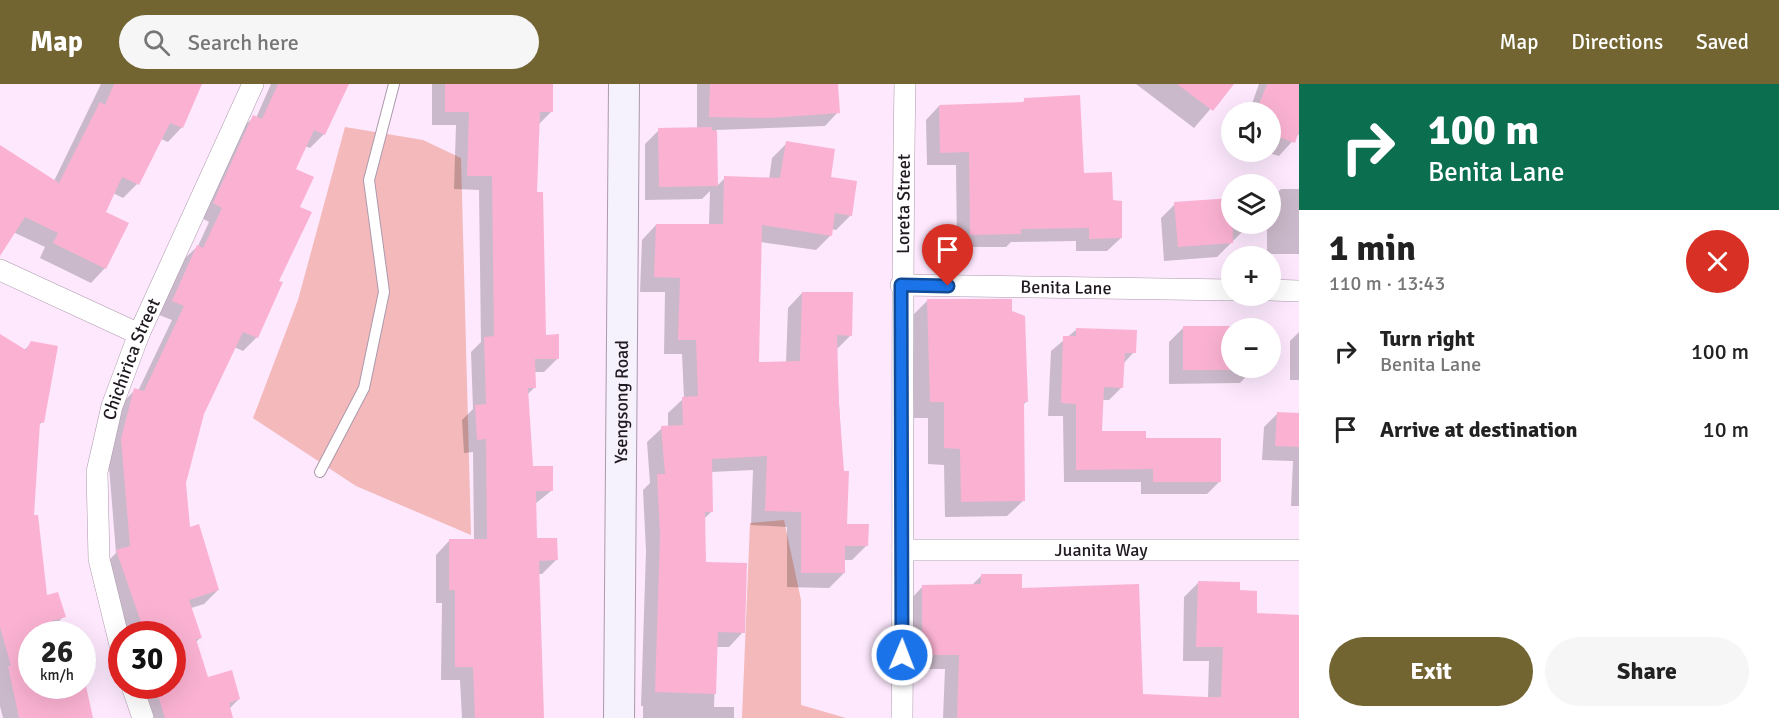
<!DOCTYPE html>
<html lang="en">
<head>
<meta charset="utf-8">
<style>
	:root { --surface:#fff; --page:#f6f6f6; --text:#222; --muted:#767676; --accent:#726532 }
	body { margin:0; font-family:Signika,sans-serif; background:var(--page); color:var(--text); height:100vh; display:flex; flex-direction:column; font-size:22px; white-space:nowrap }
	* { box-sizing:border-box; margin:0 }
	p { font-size:20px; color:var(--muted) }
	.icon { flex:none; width:33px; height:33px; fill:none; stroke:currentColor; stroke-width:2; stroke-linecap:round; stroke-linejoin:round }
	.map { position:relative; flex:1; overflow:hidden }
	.drawer { display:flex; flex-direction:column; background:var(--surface); width:480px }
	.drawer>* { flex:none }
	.top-card { background:#0b6e4f; color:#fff; overflow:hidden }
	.fabs { position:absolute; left:1221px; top:18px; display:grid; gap:12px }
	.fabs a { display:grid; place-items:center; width:60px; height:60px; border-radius:50%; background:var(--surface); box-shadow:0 6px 24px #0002; font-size:30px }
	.speed { position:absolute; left:18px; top:537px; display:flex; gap:12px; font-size:30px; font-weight:700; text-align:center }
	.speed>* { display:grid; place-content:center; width:78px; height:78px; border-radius:50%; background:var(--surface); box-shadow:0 6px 24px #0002; line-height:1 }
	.speed small { font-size:15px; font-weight:400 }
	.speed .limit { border:9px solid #d22; background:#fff; color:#111 }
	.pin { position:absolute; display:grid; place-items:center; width:51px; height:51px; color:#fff; margin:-62px -26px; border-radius:50% 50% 50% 0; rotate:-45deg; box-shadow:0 0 6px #0007 }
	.pin .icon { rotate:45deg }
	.me { position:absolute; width:66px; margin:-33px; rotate:1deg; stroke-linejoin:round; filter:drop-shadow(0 0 4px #0008) }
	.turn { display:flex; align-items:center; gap:21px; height:126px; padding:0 30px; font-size:27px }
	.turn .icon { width:78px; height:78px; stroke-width:2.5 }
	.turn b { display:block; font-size:42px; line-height:51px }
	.round { display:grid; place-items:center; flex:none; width:63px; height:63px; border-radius:32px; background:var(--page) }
	.overview { display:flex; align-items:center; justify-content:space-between; height:102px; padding:0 30px }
	h1 { font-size:36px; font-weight:700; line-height:45px }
	.action { display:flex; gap:12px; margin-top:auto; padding:12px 30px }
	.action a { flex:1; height:69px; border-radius:36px; background:var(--accent); color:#fff; font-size:24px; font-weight:700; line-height:69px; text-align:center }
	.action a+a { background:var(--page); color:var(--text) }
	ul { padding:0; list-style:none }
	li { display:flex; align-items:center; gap:18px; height:78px; padding:0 30px }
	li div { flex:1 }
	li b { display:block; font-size:22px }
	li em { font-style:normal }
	header { display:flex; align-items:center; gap:36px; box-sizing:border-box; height:84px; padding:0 30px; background:var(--accent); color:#fff }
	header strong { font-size:28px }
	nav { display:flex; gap:33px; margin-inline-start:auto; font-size:21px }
	.search { width:420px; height:54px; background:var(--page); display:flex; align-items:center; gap:15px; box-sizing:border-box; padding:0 21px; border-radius:33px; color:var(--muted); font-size:22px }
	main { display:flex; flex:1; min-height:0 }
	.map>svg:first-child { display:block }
</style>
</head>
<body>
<header>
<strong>Map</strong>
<div class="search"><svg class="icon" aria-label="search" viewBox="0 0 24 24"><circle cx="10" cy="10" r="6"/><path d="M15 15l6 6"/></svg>Search here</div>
<nav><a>Map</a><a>Directions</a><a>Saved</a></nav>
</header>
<main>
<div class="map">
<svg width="1299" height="634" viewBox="0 0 1299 634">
	<rect width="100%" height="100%" fill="#fde8fd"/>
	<path fill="#f4b9ba" d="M345,43L423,56L461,74L471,451L356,402L253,334L298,216Z
		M784,436L801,516V621L846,634H742L750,439Z"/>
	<path fill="#0003" d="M101,0H200L182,43L168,58L161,55L137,100L123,114L113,109L104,128L105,184L91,199L40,174L45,163L13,148L0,165V67L54,97Z
		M271,0H347L324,50L310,64L305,62L294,86L298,123L277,198L281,199L257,253L243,267L234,263L202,330L184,399L188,445L218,506L204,520L191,524L201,553L196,558L207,595L239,615L229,625L231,634H147L141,612L146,607L144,602H172V550H127L103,482L116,469L108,370L121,320L135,306L138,307L172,236L159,231L183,176L198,162L209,138L200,133L240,46L254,33L256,34Z
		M432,0H551L552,27L538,41L535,109L545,252L558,274L544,288H534L535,303L527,311L532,384L551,407L535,420V456L556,476L542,490H538L543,634H462L460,596H441L442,519H436V471L449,457H474L473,368L464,369L462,336L473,325L471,268L481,258L479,106L454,105L456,41H432Z
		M697,0H836L838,28L825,42L716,46L717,102L725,94L769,95L772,74L787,59L829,94L851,131L836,146L831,145L830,152L816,166L760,158L758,280L786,279L788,224L802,209L851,251L836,266L846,442L867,461L852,476H844V489L829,504L787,503V443L751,441L753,386L711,388L712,427L704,435L705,479L743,548L729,563H716L714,623H734V634H643V622H641L646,467L643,406L650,399L647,358L662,344L668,343V329L684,314L682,270H664L665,208H640L642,156L656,141H709L710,107L702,115L645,116V60L659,46L697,45Z
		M1136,0H1232L1194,44Z
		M1259,0H1299V50L1279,72L1266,68H1270V28H1249Z
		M1025,16L1083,90L1111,118L1121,154L1107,167H1076V157L1011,158L1006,163H957L956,81H927L926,36L939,22L1021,20Z
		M1281,105H1299V170H1267V140H1270V116Z
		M1175,120L1232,140H1242L1243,147L1217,173L1164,177L1161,134Z
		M928,216L1011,228L1026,318L1022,322L1024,416L1007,432L945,433L944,381L928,380V334H914L911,233Z
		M1251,243L1232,244V284H1254L1240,299L1169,300V258L1183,244Z
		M1077,245L1134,268L1123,280L1122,303L1109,316H1102L1101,349L1145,356L1220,397L1207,410H1141V398H1064L1063,332H1048L1051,267Z
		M1299,248V296H1290V257Z
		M0,252L24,266L32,259L42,338L38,342L32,433L46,513L64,532L59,537L62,550H32V602H82V592L91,634H3L0,622Z
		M1278,329L1299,330V422H1291L1293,377L1262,376L1264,343Z
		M982,491L1020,506L1142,611L1208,614L1209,577H1183L1184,513L1198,499L1238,508L1255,531L1299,532V634H943L945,585H909V517L923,502H971Z"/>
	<path fill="#fbb2d2" d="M114,0H202L183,44L170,39L139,101L122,93L106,128L129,139L106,185L53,159L58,149L25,133L0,172V61L59,99L100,18L105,21Z
		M278,0H349L325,51L314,46L296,85L314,93L300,123L312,128L279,197L283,198L258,254L243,248L204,330L186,399L190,443L199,440L219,506L189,516L202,554L196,555L208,593L232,586L240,615L229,619L233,634H165L155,602H172V550H145L116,466L130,462L121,355L134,304L144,307L184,222L172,217L197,161L203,164L222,124L213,119L253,31L262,35Z
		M445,0H553V28H540L537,108H543L546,251L559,250V275H535L536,304H528L533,382H553V407H536L537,454H557L558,476L539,477L544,634H475L473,583H455V506H449V455H487L486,355L477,356L475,321L486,320L484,253L494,252L492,92H467L469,28H445Z
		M710,0H838L840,29L770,34L709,33Z
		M1177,0H1234L1213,27Z
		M1267,0H1299V47L1295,59L1270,50V28H1256Z
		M1080,11L1084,89L1112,88L1113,116L1122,117V154L1089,155V144L1021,145V150L970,151L969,68L940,69L939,21L1024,18V14Z
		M712,43V46L717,47L718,102L659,103L658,44Z
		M786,57L835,65L831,93L857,97L852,132L835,129L832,152L762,141L759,278L800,277L802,208H853L852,252L837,251L839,321L844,387H849L847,440H869L868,462H845V489H801V428L765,427L767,372L712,375L713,428H705L706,478L747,479L745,549L718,548L716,610L655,608L660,451L657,390H665L661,342L683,341L682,313L698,312L696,256H678L680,194L654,193L656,140H723L724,92L780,94Z
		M1232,114L1233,159L1178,163L1174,118Z
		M927,215H1012V227L1025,232L1028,318H1024L1025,417L961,418L960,365L944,364V318H930Z
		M1183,242H1232V286H1183Z
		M1076,244L1137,246L1136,269H1125L1123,304L1104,303L1102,347H1146V354H1221V398H1153V385L1076,386V320L1061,319L1063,252H1076Z
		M0,250L26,266L31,257L58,262L44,339L40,338L34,431H38L47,511L58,508L66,533L52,537L56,550H32V602H86L93,634H19L8,582H11L0,543Z
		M1277,328L1299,329V363L1275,362Z
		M981,490H1022V504L1139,500L1143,610L1206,613H1221L1223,563H1196L1198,497L1240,498V506L1257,507V529L1299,531V634H957L959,571H922V501L981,500Z"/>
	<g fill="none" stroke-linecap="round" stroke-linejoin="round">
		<g stroke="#ac99ac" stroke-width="12">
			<path id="service" d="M320,388L364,304L384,208L369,96L394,0"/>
		</g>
		<g stroke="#ac99ac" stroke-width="22">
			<g id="minor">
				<path d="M0,186L139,250"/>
				<path id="s1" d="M901,201L1232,206"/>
				<path d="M1270,206L1299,207"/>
				<path id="s2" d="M903,466H1299"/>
				<path id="s3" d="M122,569L99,475L97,388L112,322L139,250L253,0"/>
				<path d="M132,602L143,634"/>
				<path id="s4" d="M902,634C904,423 901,211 905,0"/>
			</g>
		</g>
		<g stroke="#ac99ac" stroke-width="32">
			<g id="secondary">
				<path id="s5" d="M619,634L624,0"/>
			</g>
		</g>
		<use href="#service" stroke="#fff" stroke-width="10"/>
		<use href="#minor" stroke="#fff" stroke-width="21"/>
		<use href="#secondary" stroke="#f5f1fd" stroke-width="30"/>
	</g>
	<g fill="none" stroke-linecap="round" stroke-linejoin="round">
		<g stroke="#114b97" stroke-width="15">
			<path id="route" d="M902,571L901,201L948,202"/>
		</g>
		<use href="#route" stroke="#1a73e8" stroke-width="10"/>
	</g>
	<g text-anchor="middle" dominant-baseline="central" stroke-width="4.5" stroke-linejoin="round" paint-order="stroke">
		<g font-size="18" fill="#201920" stroke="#fff">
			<text stroke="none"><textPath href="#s4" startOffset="514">Loreta Street</textPath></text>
			<text stroke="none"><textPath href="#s1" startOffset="165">Benita Lane</textPath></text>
			<text stroke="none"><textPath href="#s3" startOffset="302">Chichirica Street</textPath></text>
			<text stroke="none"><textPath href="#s5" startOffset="316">Ysengsong Road</textPath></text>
			<text stroke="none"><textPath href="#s2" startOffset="198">Juanita Way</textPath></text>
		</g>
	</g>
</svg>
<div class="fabs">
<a><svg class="icon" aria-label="sound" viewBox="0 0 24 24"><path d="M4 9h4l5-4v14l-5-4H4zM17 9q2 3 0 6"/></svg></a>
<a><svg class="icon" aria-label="layers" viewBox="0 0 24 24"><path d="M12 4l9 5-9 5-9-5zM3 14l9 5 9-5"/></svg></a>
<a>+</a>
<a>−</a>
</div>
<div class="speed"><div>26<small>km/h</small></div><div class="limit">30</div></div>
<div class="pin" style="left:948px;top:202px;background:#d93025"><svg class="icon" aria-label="arrive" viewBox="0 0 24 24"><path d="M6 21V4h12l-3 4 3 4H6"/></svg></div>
<svg class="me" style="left:902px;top:571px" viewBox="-20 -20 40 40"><circle r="17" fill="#1a73e8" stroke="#fff" stroke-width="3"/><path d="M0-11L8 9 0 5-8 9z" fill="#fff"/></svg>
</div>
<section class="drawer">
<div class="top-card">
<div class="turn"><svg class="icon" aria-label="right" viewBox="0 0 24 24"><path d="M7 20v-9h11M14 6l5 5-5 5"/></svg><div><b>100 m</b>Benita Lane</div></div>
</div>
<div class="overview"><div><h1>1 min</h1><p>110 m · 13:43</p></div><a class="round" style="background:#d93025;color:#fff"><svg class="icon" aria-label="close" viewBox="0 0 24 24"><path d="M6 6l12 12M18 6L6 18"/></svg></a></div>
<ul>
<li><svg class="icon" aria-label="right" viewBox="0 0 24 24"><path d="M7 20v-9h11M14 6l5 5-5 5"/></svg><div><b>Turn right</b><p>Benita Lane</p></div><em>100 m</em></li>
<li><svg class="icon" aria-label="arrive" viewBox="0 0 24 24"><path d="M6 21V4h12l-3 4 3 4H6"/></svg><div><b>Arrive at destination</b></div><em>10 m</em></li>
</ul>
<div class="action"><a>Exit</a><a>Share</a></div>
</section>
</main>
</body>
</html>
